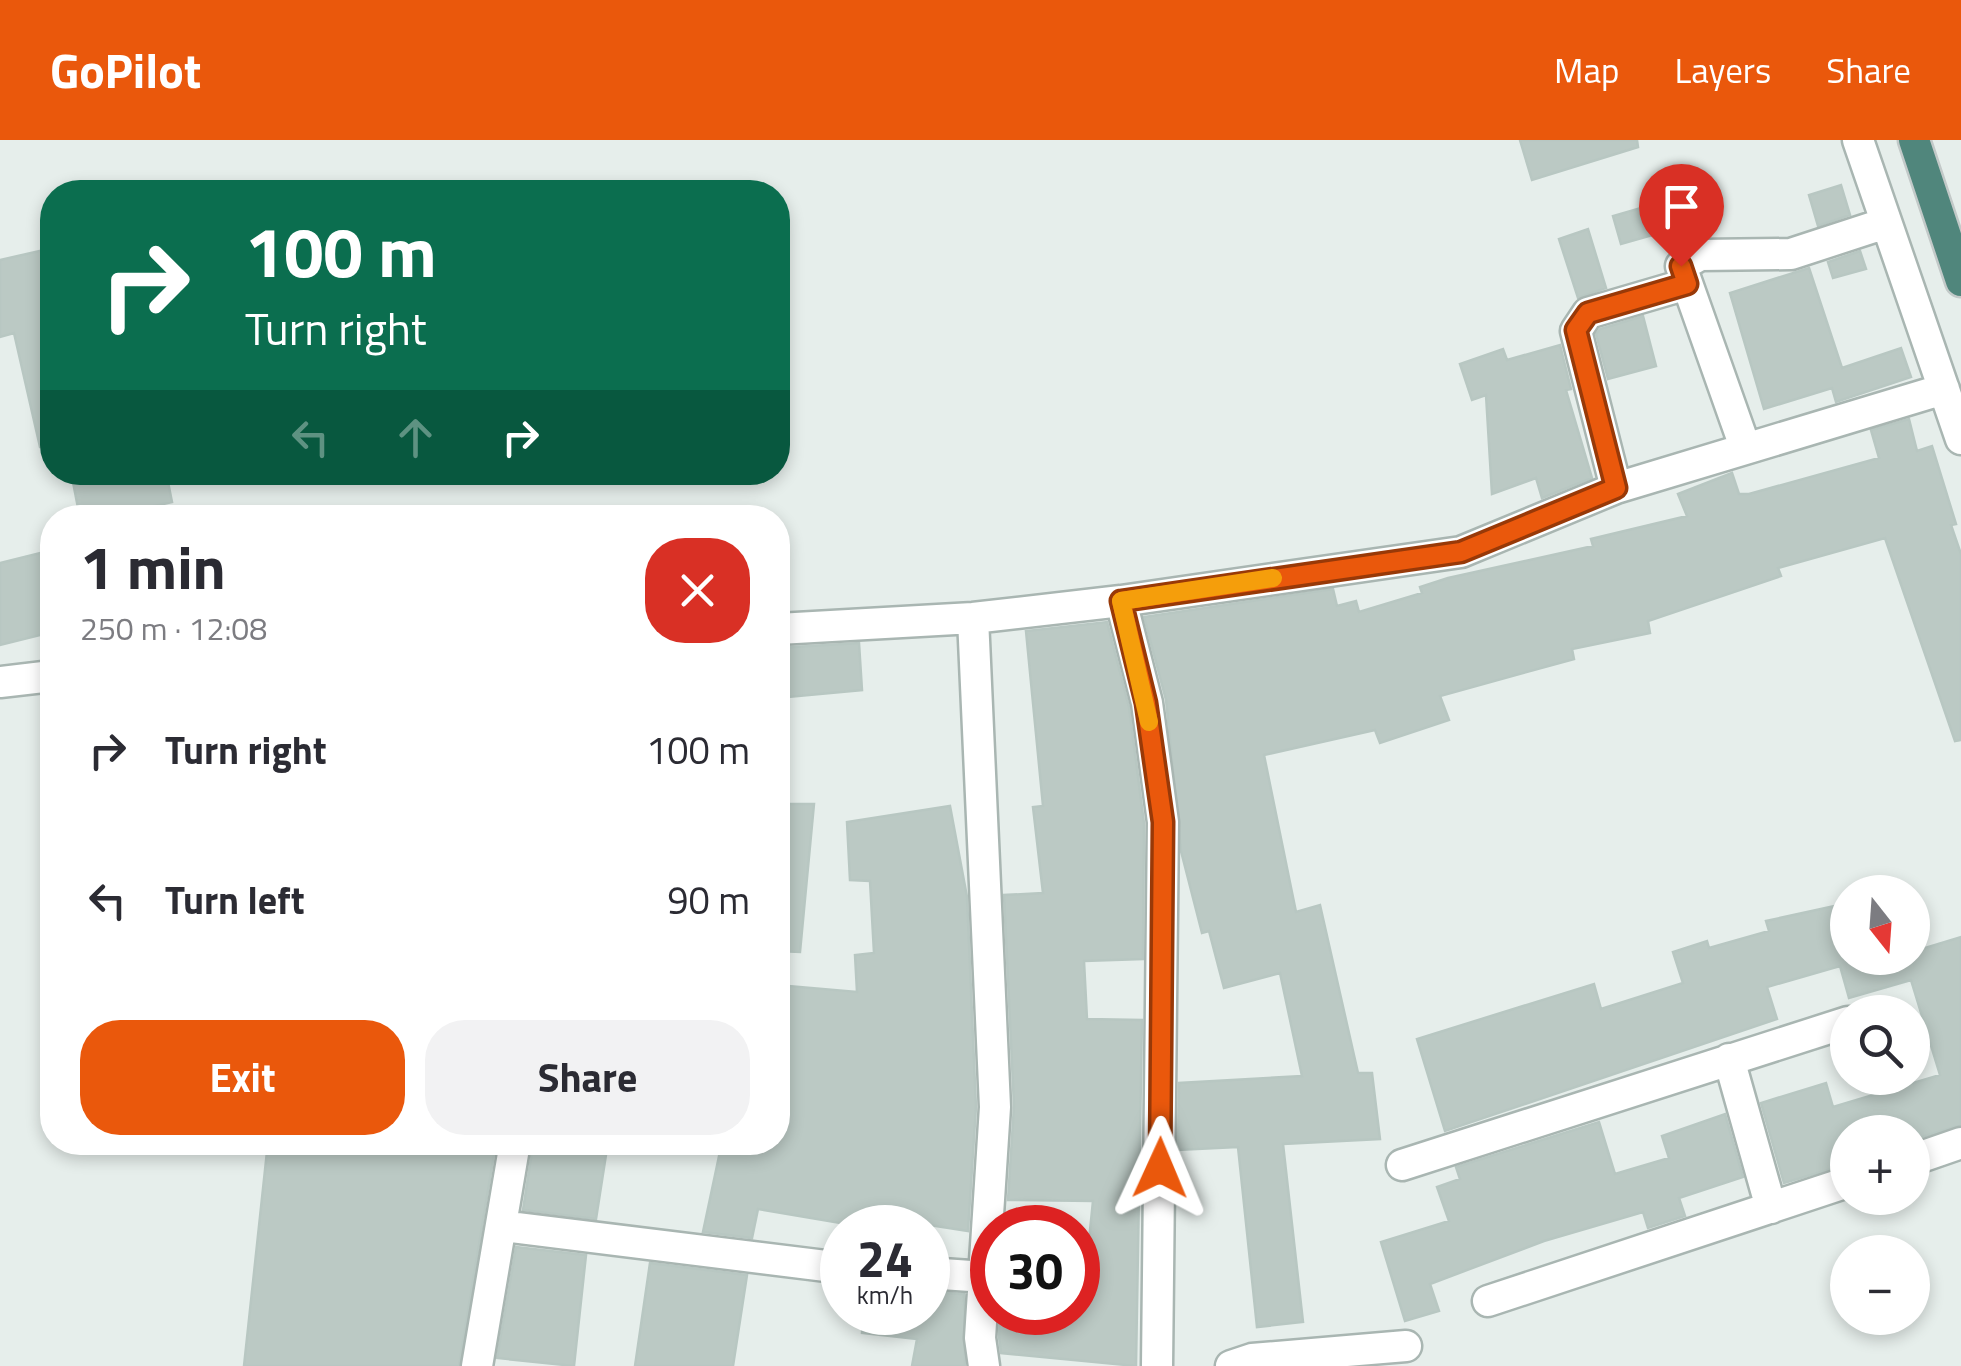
<!DOCTYPE html>
<html lang="en">
<head>
<meta charset="utf-8">
<style>
	:root { --surface:#fff; --page:#f2f2f3; --text:#2b2b33; --muted:#7c7c81; --accent:#ea580c }
	body { margin:0; font-family:"Titillium Web",sans-serif; background:var(--page); color:var(--text); height:100vh; display:flex; flex-direction:column; font-size:38px; white-space:nowrap }
	* { box-sizing:border-box; margin:0 }
	p { font-size:32px; color:var(--muted) }
	.icon { flex:none; width:55px; height:55px; fill:none; stroke:currentColor; stroke-width:2; stroke-linecap:round; stroke-linejoin:round }
	.map { position:relative; flex:1; overflow:hidden }
	.panel { position:absolute; left:40px; top:365px; width:750px; height:650px; display:flex; flex-direction:column; background:var(--surface); border-radius:40px; box-shadow:0 5px 15px #0003 }
	.panel>* { flex:none }
	.guide { position:absolute; left:40px; top:40px; width:750px; height:305px; border-radius:40px; box-shadow:0 5px 15px #0003; background:#0b6e4f; color:#fff; overflow:hidden }
	.needle { width:65px; rotate:163deg }
	.fabs { position:absolute; left:1830px; top:735px; display:grid; gap:20px }
	.fabs a { display:grid; place-items:center; width:100px; height:100px; border-radius:50%; background:var(--surface); box-shadow:0 5px 15px #0003; font-size:50px }
	.speed { position:absolute; left:820px; top:1065px; display:flex; gap:20px; font-size:50px; font-weight:700; text-align:center }
	.speed>* { display:grid; place-content:center; width:130px; height:130px; border-radius:50%; background:var(--surface); box-shadow:0 5px 15px #0003; line-height:1 }
	.speed small { font-size:25px; font-weight:400 }
	.speed .limit { border:15px solid #d22; background:#fff; color:#111 }
	.pin { position:absolute; display:grid; place-items:center; width:85px; height:85px; color:#fff; margin:-102px -42px; border-radius:50% 50% 50% 0; rotate:-45deg; box-shadow:0 0 10px #0007 }
	.pin .icon { rotate:45deg }
	.me { position:absolute; width:110px; margin:-55px; rotate:1deg; stroke-linejoin:round; filter:drop-shadow(0 0 8px #0008) }
	.turn { display:flex; align-items:center; gap:35px; height:210px; padding:0 40px; font-size:45px }
	.turn .icon { width:130px; height:130px; stroke-width:2.5 }
	.turn b { display:block; font-size:70px; line-height:85px }
	.lanes { display:flex; align-items:center; height:95px; padding:0 40px; background:#0003; justify-content:center; gap:50px; direction:ltr }
	.lanes .off { opacity:.35 }
	.round { display:grid; place-items:center; flex:none; width:105px; height:105px; border-radius:40px; background:var(--page) }
	.headline { display:flex; align-items:center; justify-content:space-between; height:170px; padding:0 40px }
	h1 { font-size:60px; font-weight:700; line-height:75px }
	.primary-button { display:flex; gap:20px; margin-top:auto; padding:20px 40px }
	.primary-button a { flex:1; height:115px; border-radius:40px; background:var(--accent); color:#fff; font-size:40px; font-weight:700; line-height:115px; text-align:center }
	.primary-button a+a { background:var(--page); color:var(--text) }
	ul { padding:0; list-style:none }
	li { display:flex; align-items:center; gap:30px; height:150px; padding:0 40px }
	li div { flex:1 }
	li b { display:block; font-size:38px }
	li em { font-style:normal }
	header { display:flex; align-items:center; gap:60px; box-sizing:border-box; height:140px; padding:0 50px; background:var(--accent); color:#fff }
	header strong { font-size:48px }
	nav { display:flex; gap:55px; margin-inline-start:auto; font-size:35px }
	.map>svg:first-child { display:block }
</style>
</head>
<body>
<header>
<strong>GoPilot</strong>
<nav><a>Map</a><a>Layers</a><a>Share</a></nav>
</header>
<div class="map">
<svg width="1961" height="1226" viewBox="0 0 1961 1226">
	<rect width="100%" height="100%" fill="#e6eeeb"/>
	<path fill="#bbc9c4" stroke="#b8c7c2" stroke-width="2.5" d="M1520,0H1637L1638,7L1532,40Z
		M1841,45L1850,75L1818,86L1809,55Z
		M1658,63L1667,91L1621,104L1613,76Z
		M1588,89L1606,148L1578,158L1559,99Z
		M44,110L52,149V306L40,307L14,193L0,197V120Z
		M1860,111L1866,129L1833,138L1828,122Z
		M1809,128L1842,228L1901,208L1911,237L1836,262L1832,248L1764,269L1730,153Z
		M1643,176L1656,226L1608,239L1596,194L1600,189Z
		M1560,205L1571,249L1566,250L1592,338L1542,358L1536,338L1492,354L1486,255L1472,260L1460,224L1503,209L1507,220Z
		M1909,279L1917,311L1932,306L1956,384L1951,385L1961,414V600L1955,601L1885,398L1778,428L1781,436L1648,481L1650,493L1572,509L1574,519L1440,556L1449,580L1380,603L1375,590L1264,615L1296,772L1320,765L1358,933H1372L1380,999L1283,1004L1303,1182L1257,1187L1238,1007L1178,1010L1179,943L1302,936L1280,833L1224,848L1209,791L1202,793L1181,711L1166,560L1144,477L1333,449L1337,466L1356,461L1359,472L1422,453L1420,447L1448,438L1593,406L1591,399L1687,376L1678,354L1732,333L1739,354H1749L1879,318L1871,290Z
		M71,332H166L172,362L102,378H80Z
		M52,410V492L0,505V423Z
		M1107,482L1129,567L1144,683L1143,819L1084,821L1087,879L1142,880L1136,1226L1001,1213L999,1197L1000,1172H1078V1130H1086L1093,1061L1008,1060L1014,966L1004,755L1043,753L1033,667L1043,666L1026,491Z
		M859,503L862,550L778,558V508Z
		M780,664H814L800,812L778,811Z
		M950,666L967,757L976,967L968,1091L891,1079L889,1088H870L758,1069L752,1098L703,1092L722,1002H778V845L857,852L855,815L874,813L870,741L850,740L847,682Z
		M1848,763V818H1912V812L1961,797V985L1912,1000V992H1848V1024L1784,1043L1761,963L1826,943L1833,967L1940,935L1911,840L1849,858L1840,826L1767,847L1777,879L1445,991L1417,899L1594,844L1601,869L1683,843L1673,812L1707,801L1709,808L1769,791L1766,781Z
		M1725,974L1743,1037L1679,1058L1685,1076L1648,1088L1643,1072L1544,1101L1430,1144L1439,1171L1405,1181L1381,1102L1449,1081L1437,1047L1460,1039L1456,1027L1599,982L1615,1034L1669,1018L1662,996Z
		M268,1002H496L459,1226H244Z
		M565,1002H608L596,1079L523,1070L533,1005L564,1010Z
		M516,1107L586,1115L574,1226L497,1218Z
		M650,1123L747,1135L733,1226H635Z
		M928,1152L964,1154L965,1226H912L917,1199L862,1193L863,1172H928Z"/>
	<g fill="none" stroke-linecap="round" stroke-linejoin="round">
		<g stroke="#a9b6b2" stroke-width="35">
			<path id="minor" d="M1858,0L1961,299
				M1745,307L1681,126L1700,115L1791,114L1886,83
				M1616,348L1576,191L1588,173L1687,144
				M1121,461L1147,563L1163,682L1157,1226
				M973,478L995,967L980,1198L984,1226
				M778,489L973,478L1121,461L1461,412L1616,348L1944,249
				M0,542L52,536
				M1729,919L1771,1068
				M1912,1020L1961,1003
				M1402,1025L1848,882
				M502,1086L842,1128
				M928,1133L985,1137
				M1488,1161L1848,1042
				M477,1226L515,1002
				M1231,1226L1252,1219L1406,1206"/>
		</g>
		<g stroke="#c2c9c8" stroke-width="35">
			<path id="trunk" d="M1914,0L1961,141"/>
		</g>
		<use href="#minor" stroke="#fff" stroke-width="30"/>
		<use href="#trunk" stroke="#50867c" stroke-width="30"/>
	</g>
	<g fill="none" stroke-linecap="round" stroke-linejoin="round">
		<g stroke="#983908" stroke-width="25">
			<path id="route" d="M1160,1028L1163,682L1146,563L1121,461L1461,412L1616,348L1576,190L1588,173L1687,144L1681,126"/>
		</g>
		<use href="#route" stroke="#ea580c" stroke-width="18"/>
		<path stroke="#f59e0b" stroke-width="18" d="M1149,582L1121,461L1273,438"/>
	</g>
</svg>
<div class="fabs">
<a><svg class="needle" viewBox="-14 -14 28 28"><path d="M0-13l5 13h-10z" fill="#e53935"/><path d="M0 13l5-13h-10z" fill="#7c7c81"/></svg></a>
<a><svg class="icon" aria-label="search" viewBox="0 0 24 24"><circle cx="10" cy="10" r="6"/><path d="M15 15l6 6"/></svg></a>
<a>+</a>
<a>−</a>
</div>
<div class="speed"><div>24<small>km/h</small></div><div class="limit">30</div></div>
<div class="pin" style="left:1681px;top:126px;background:#d93025"><svg class="icon" aria-label="arrive" viewBox="0 0 24 24"><path d="M6 21V4h12l-3 4 3 4H6"/></svg></div>
<svg class="me" style="left:1160px;top:1028px" viewBox="-20 -20 40 40"><path d="M0-17L14 15 0 8-14 15z" fill="#ea580c" stroke="#fff" stroke-width="4"/></svg>
<div class="guide">
<div class="turn"><svg class="icon" aria-label="right" viewBox="0 0 24 24"><path d="M7 20v-9h11M14 6l5 5-5 5"/></svg><div><b>100 m</b>Turn right</div></div>
<div class="lanes"><svg class="icon off" aria-label="left" viewBox="0 0 24 24"><path d="M17 20v-9H6M10 6l-5 5 5 5"/></svg><svg class="icon off" aria-label="ahead" viewBox="0 0 24 24"><path d="M12 20V5M6 11l6-6 6 6"/></svg><svg class="icon" aria-label="right" viewBox="0 0 24 24"><path d="M7 20v-9h11M14 6l5 5-5 5"/></svg></div>
</div>
<section class="panel">
<div class="headline"><div><h1>1 min</h1><p>250 m · 12:08</p></div><a class="round" style="background:#d93025;color:#fff"><svg class="icon" aria-label="close" viewBox="0 0 24 24"><path d="M6 6l12 12M18 6L6 18"/></svg></a></div>
<ul>
<li><svg class="icon" aria-label="right" viewBox="0 0 24 24"><path d="M7 20v-9h11M14 6l5 5-5 5"/></svg><div><b>Turn right</b></div><em>100 m</em></li>
<li><svg class="icon" aria-label="left" viewBox="0 0 24 24"><path d="M17 20v-9H6M10 6l-5 5 5 5"/></svg><div><b>Turn left</b></div><em>90 m</em></li>
</ul>
<div class="primary-button"><a>Exit</a><a>Share</a></div>
</section>
</div>
</body>
</html>
